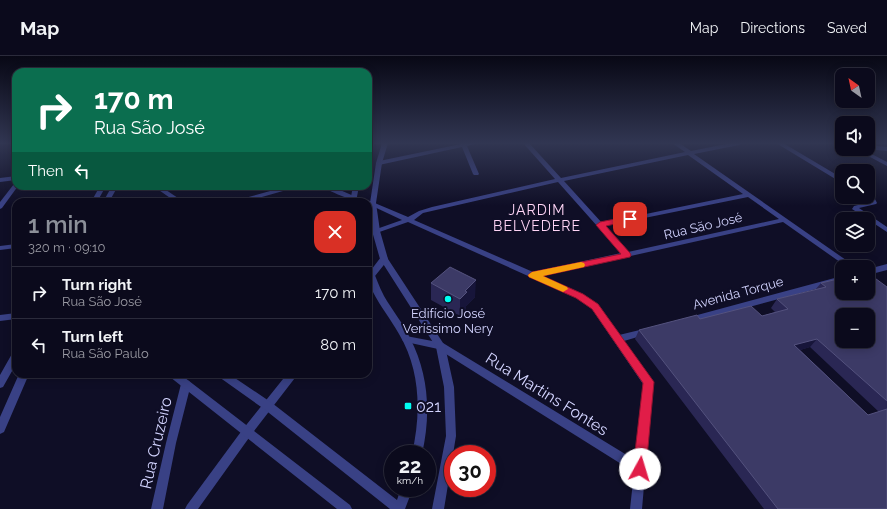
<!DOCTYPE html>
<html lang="en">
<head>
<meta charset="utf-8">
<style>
	:root { --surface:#0b0a1c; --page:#191829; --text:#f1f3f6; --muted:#9a9aa3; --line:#2b2b3b; --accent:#8c9099 }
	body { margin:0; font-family:Raleway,sans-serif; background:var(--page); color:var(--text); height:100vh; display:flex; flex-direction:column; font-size:15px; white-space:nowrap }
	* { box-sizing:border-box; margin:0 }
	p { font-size:13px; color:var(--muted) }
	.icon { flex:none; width:22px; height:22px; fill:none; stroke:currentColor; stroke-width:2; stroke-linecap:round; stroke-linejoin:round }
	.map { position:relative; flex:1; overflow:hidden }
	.sheet { position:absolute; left:12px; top:142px; width:360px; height:180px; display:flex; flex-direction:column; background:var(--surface); border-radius:12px; box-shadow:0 2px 10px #0003,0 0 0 1px var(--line) }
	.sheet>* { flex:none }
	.banner { position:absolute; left:12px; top:12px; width:360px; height:122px; border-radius:12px; box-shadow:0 2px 10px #0003,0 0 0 1px var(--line); background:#0b6e4f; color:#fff; overflow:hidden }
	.needle { width:26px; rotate:327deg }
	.fabs { position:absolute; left:835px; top:12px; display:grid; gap:8px }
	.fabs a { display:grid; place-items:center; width:40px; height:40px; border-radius:8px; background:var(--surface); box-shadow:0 2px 10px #0003,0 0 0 1px var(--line); font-size:20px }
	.speed { position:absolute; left:384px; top:389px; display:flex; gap:8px; font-size:20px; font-weight:700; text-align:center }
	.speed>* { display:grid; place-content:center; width:52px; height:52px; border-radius:50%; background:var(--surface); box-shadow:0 2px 10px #0003,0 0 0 1px var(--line); line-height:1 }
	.speed small { font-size:10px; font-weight:400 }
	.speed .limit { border:6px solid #d22; background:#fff; color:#111 }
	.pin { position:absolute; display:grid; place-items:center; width:34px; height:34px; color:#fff; margin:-17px; border-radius:8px; box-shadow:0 2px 6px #0006 }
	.me { position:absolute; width:44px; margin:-22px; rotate:6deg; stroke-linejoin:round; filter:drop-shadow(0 0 3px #0008) }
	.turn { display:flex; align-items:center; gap:14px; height:84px; padding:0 16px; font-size:18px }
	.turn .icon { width:52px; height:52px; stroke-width:2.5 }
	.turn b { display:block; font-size:28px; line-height:34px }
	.then { display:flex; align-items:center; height:38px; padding:0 16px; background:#0003; gap:8px; font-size:15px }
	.round { display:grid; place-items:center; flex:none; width:42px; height:42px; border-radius:12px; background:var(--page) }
	.headline { display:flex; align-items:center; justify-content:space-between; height:68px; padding:0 16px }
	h1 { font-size:24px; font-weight:600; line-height:30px; color:var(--accent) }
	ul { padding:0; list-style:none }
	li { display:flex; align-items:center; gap:12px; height:52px; padding:0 16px; border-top:1px solid var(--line) }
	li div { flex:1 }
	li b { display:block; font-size:15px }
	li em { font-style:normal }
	header { display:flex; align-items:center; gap:24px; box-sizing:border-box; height:56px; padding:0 20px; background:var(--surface); border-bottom:1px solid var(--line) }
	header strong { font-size:19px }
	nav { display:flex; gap:22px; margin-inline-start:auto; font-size:14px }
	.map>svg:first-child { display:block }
</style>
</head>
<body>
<header>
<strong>Map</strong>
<nav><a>Map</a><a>Directions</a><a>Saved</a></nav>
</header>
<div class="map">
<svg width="887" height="453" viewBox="0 0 887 453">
	<rect width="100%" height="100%" fill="#0f0e26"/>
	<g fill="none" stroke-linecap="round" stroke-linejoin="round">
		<path fill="#394185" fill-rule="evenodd" d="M460,87H478L467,90L479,118L478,119H474L473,118L462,91L379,109L376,107L379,105L461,88Z
			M523,87H529L561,122L685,96L672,87H679L691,95L731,87H742L739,89L694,98L856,211H847L783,166L541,220L583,238L598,249L619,279L648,272L651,273L652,275L651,277L624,285L653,327L642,453H630L634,416L438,293L406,286L403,285L402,283L403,281L406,280L443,287L635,404L643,328L592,253L577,242L408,166L368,180V176L402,164L368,148V146C356,146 331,137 322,130H331L356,141L370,145L408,161L419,155L432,151L555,123ZM688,99L743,138L602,167L564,125ZM558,126L621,197L533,216L414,164L423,157L436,154ZM748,141L779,163L628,196L605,170Z
			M776,87H783L842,122V127Z
			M868,89L887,91V95L868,93Z
			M855,93H862L887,106V110Z
			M16,120V124L0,126V122Z
			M16,127V130H18L2,152L0,153V146L14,128Z
			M153,130H160L184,146H176Z
			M288,130H298L297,131L244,146H233L234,145Z
			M868,139L875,143L877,147L876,148L859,152L887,171V176L852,153L854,150L870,146L865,141H868Z
			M16,188V192L0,194V190Z
			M384,200L387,201L388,203L387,205L371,225L368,226V218L381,201Z
			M887,208V214L868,219V213Z
			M842,220V226L690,267L687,266L686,264L687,262L690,261Z
			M16,257V263L0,265V259Z
			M287,318H298L251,379L198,453H185L187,449L243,373Z
			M186,324L189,325L191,328L176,387L163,453H151L166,387L181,328L183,325Z"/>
		<path fill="#394185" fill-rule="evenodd" d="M368,87H374L371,96L368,98Z
			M382,87H388L382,107L376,147L380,175L388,203L445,290L454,331L456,380L444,453H432L446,380L444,331L436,291L380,203L372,175L370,147L376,107Z
			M100,130H106L97,146H91Z
			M112,130H118L109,146H103Z
			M353,130H359L356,146H350Z
			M368,209L372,212C376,221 379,231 384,240C392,254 403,267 410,282C429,319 431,358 422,398H412C421,358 421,315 399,278C390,261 372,241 368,222C367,218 368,213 368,209Z
			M16,295V308L3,331L0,332V319L13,296Z
			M19,318H29L4,376L0,378V361Z
			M168,318H180L350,449L352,453H337L170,321Z
			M217,318H229L272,347L397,444L401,432H413L405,453H390L264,353L219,321Z"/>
	</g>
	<path fill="#2a2754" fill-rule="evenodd" d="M431,227L475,241L466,250V253L460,260L431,244Z
		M821,227L887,231V453H764L635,283L639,274L700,263L762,260L775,256L771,252L777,243L815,234ZM810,291L879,356L868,359L800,294Z"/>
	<path fill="#17153a" d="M476,224L475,241L466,250V253L460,260V243L465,235Z
		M817,283L810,291L787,298L794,289Z"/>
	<path fill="#3c3a66" stroke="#54527e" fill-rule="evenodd" d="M450,211L476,224L465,235L467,236L460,243L431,227Z
		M868,217L887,231V345L817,283L794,289L868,359L887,353V453H778L639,274L697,259L700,263L751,250L762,260L788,253L777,243L826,231L821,227L842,222V237H868ZM842,259H868V285H842Z"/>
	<linearGradient id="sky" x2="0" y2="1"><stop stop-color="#080815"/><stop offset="0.58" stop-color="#313652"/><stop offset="1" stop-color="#313652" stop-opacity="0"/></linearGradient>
	<rect width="887" height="150" fill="url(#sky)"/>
	<path fill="#e11d48" stroke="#92132f" d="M630,160L634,163L633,164L606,170L630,197L631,199L630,201L543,220L583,238L598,248L654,326L646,413L644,417L640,419L635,417L633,413L643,327L592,253L576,242L529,221L528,219L532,216L621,198L596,169L600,166Z"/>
	<path fill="#f59e0b" d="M581,206L584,207L585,209L584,211L543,220L567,231L568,233L563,236L529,221L528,219L532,216Z"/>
	<g fill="#00fef2" stroke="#0f0e26" stroke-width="1.5">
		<circle cx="448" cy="243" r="4"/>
		<rect x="404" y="346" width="8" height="8" rx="2"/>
	</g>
	<g text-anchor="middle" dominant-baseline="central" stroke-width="4" stroke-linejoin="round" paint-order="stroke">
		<g font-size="13" fill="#d3d4ff" stroke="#0f0e26">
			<text transform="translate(703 170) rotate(-13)">Rua São José</text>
			<text transform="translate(738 237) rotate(-15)">Avenida Torque</text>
		</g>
		<g font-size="13" fill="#d3d4ff" stroke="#0f0e26">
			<text x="448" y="257">Edifício José<tspan x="448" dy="15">Veríssimo Nery</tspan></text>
		</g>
		<g font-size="14" letter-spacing="1" fill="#ffd5f6" stroke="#0f0e26">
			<text x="537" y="154">JARDIM<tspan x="537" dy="16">BELVEDERE</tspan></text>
		</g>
		<g font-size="16" fill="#d3d4ff" stroke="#0f0e26">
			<text transform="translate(547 338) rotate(32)">Rua Martins Fontes</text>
			<text transform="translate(156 387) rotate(-77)">Rua Cruzeiro</text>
		</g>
		<g font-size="16" fill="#d3d4ff" stroke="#0f0e26" text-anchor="start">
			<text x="416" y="350">021</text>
		</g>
	</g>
</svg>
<div class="fabs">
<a><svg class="needle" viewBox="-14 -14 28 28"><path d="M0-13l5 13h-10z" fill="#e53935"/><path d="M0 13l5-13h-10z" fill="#9a9aa3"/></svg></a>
<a><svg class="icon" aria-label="sound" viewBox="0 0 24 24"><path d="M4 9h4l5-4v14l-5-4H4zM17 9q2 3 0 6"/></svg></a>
<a><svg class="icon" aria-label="search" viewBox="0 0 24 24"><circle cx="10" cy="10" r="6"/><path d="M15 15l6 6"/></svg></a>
<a><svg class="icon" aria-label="layers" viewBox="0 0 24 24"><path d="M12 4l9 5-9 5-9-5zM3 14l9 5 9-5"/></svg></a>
<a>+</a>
<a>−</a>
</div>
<div class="speed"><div>22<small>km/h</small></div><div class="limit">30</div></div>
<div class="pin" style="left:630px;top:163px;background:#d93025"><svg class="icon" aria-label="arrive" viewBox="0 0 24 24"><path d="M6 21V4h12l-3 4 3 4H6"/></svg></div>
<svg class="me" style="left:640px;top:413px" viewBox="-20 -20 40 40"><circle r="19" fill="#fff"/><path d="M0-13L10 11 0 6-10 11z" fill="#e11d48"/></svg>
<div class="banner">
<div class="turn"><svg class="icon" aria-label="right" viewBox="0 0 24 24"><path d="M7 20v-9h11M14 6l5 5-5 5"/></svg><div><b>170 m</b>Rua São José</div></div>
<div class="then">Then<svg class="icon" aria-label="left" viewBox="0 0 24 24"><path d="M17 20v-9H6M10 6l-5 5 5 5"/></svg></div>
</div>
<section class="sheet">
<div class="headline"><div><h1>1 min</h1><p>320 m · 09:10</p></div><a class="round" style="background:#d93025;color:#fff"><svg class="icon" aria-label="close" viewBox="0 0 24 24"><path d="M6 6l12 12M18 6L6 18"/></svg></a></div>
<ul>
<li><svg class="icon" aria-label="right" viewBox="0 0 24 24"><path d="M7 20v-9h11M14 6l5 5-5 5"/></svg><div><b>Turn right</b><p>Rua São José</p></div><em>170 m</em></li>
<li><svg class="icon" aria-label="left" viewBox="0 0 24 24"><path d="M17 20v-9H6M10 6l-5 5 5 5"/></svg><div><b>Turn left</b><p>Rua São Paulo</p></div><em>80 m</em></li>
</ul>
</section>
</div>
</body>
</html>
